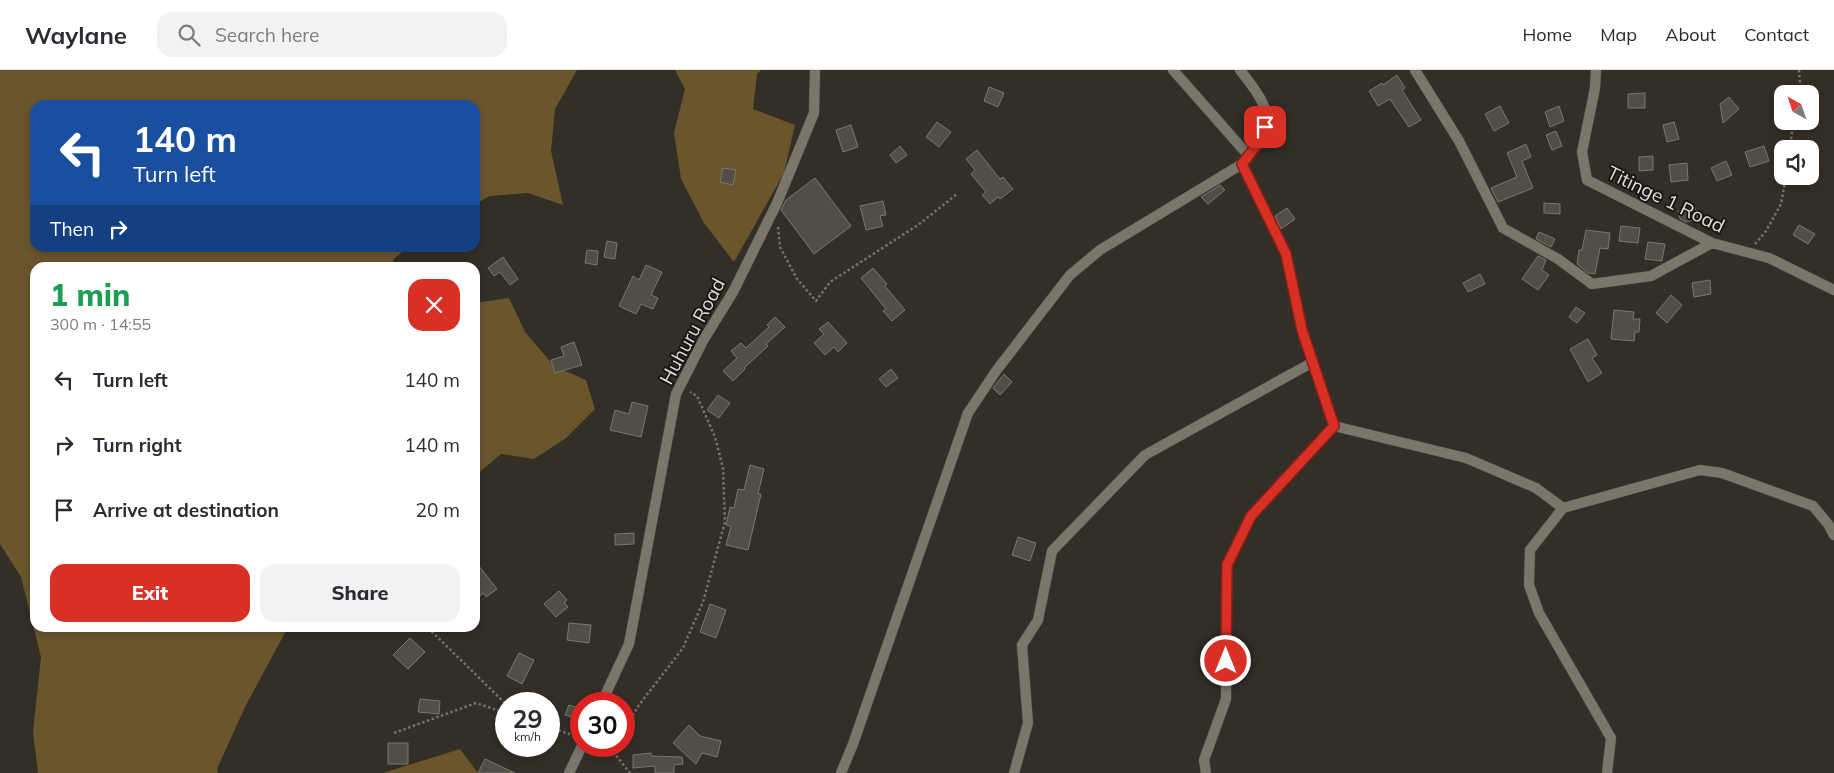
<!DOCTYPE html>
<html lang="en">
<head>
<meta charset="utf-8">
<style>
	:root { --surface:#fff; --page:#f2f2f3; --text:#2b2b33; --muted:#7c7c81; --line:#e1e1e2; --accent:#d93025 }
	body { margin:0; font-family:Mulish,sans-serif; background:var(--page); color:var(--text); height:100vh; display:flex; flex-direction:column; font-size:19px; white-space:nowrap }
	* { box-sizing:border-box; margin:0 }
	p { font-size:16px; color:var(--muted) }
	.icon { flex:none; width:28px; height:28px; fill:none; stroke:currentColor; stroke-width:2; stroke-linecap:round; stroke-linejoin:round }
	.map { position:relative; flex:1; overflow:hidden }
	.details { position:absolute; left:30px; top:192px; width:450px; height:370px; display:flex; flex-direction:column; background:var(--surface); border-radius:15px; box-shadow:0 2px 8px #0003 }
	.details>* { flex:none }
	.guide { position:absolute; left:30px; top:30px; width:450px; height:152px; border-radius:15px; box-shadow:0 2px 8px #0003; background:#1a4fa0; color:#fff; overflow:hidden }
	.needle { width:32px; rotate:320deg }
	.controls { position:absolute; left:1774px; top:15px; display:grid; gap:10px }
	.controls a { display:grid; place-items:center; width:45px; height:45px; border-radius:10px; background:var(--surface); box-shadow:0 2px 8px #0003; font-size:25px }
	.speed { position:absolute; left:495px; top:622px; display:flex; gap:10px; font-size:25px; font-weight:700; text-align:center }
	.speed>* { display:grid; place-content:center; width:65px; height:65px; border-radius:50%; background:var(--surface); box-shadow:0 2px 8px #0003; line-height:1 }
	.speed small { font-size:12px; font-weight:400 }
	.speed .limit { border:8px solid #d22; background:#fff; color:#111 }
	.pin { position:absolute; display:grid; place-items:center; width:42px; height:42px; color:#fff; margin:-21px; border-radius:10px; box-shadow:0 2px 8px #0006 }
	.me { position:absolute; width:55px; margin:-28px; rotate:0deg; stroke-linejoin:round; filter:drop-shadow(0 0 4px #0008) }
	.turn { display:flex; align-items:center; gap:18px; height:105px; padding:0 20px; font-size:22px }
	.turn .icon { width:65px; height:65px; stroke-width:2.5 }
	.turn b { display:block; font-size:35px; line-height:42px }
	.then { display:flex; align-items:center; height:48px; padding:0 20px; background:#0003; gap:10px; font-size:19px }
	.round { display:grid; place-items:center; flex:none; width:52px; height:52px; border-radius:15px; background:var(--page) }
	.overview { display:flex; align-items:center; justify-content:space-between; height:85px; padding:0 20px }
	h1 { font-size:30px; font-weight:800; line-height:38px; color:#1e9e55 }
	.action { display:flex; gap:10px; margin-top:auto; padding:10px 20px }
	.action a { flex:1; height:58px; border-radius:15px; background:var(--accent); color:#fff; font-size:20px; font-weight:800; line-height:58px; text-align:center }
	.action a+a { background:var(--page); color:var(--text) }
	ul { padding:0; list-style:none }
	li { display:flex; align-items:center; gap:15px; height:65px; padding:0 20px }
	li div { flex:1 }
	li b { display:block; font-size:19px }
	li em { font-style:normal }
	header { display:flex; align-items:center; gap:30px; box-sizing:border-box; height:70px; padding:0 25px; background:var(--surface); border-bottom:1px solid var(--line) }
	header strong { font-size:24px }
	nav { display:flex; gap:28px; margin-inline-start:auto; font-size:18px }
	.search { width:350px; height:45px; background:var(--page); display:flex; align-items:center; gap:12px; box-sizing:border-box; padding:0 18px; border-radius:15px; color:var(--muted); font-size:19px }
	.map>svg:first-child { display:block }
</style>
</head>
<body>
<header>
<strong>Waylane</strong>
<div class="search"><svg class="icon" aria-label="search" viewBox="0 0 24 24"><circle cx="10" cy="10" r="6"/><path d="M15 15l6 6"/></svg>Search here</div>
<nav><a>Home</a><a>Map</a><a>About</a><a>Contact</a></nav>
</header>
<div class="map">
<svg width="1834" height="703" viewBox="0 0 1834 703">
	<rect width="100%" height="100%" fill="#332e26"/>
	<path fill="#6a562d" d="M0,0H577L555,39L551,81L563,135L528,123L490,126L475,134V35H35V178H406L393,190L396,197L35,198V558H300L287,559L245,637L217,699L218,703H38L33,662L41,587L21,507L0,474Z
		M675,0H761L757,4L753,39L795,55L784,103L734,192L704,153L681,109L674,63L685,19Z
		M509,228L525,262L554,296L586,310L595,339L566,368L534,389L501,384L475,406V233Z
		M460,679L478,703H383Z"/>
	<path fill="#534e45" stroke="#7c776d" d="M1397,5L1405,18L1402,20L1421,50L1409,57L1390,29L1378,36L1369,21L1382,13L1383,15Z
		M989,17L1004,23L998,37L984,31Z
		M1645,23V38H1628V24Z
		M1729,27L1739,39L1723,53L1720,34Z
		M1500,36L1509,53L1494,61L1485,44Z
		M1559,36L1564,51L1550,57L1545,42Z
		M937,52L951,62L939,77L926,67Z
		M1674,52L1679,69L1667,72L1663,55Z
		M851,55L858,77L843,82L836,60Z
		M1556,61L1562,76L1552,80L1546,65Z
		M1526,74L1531,87L1522,91L1533,118L1498,132L1491,118L1517,107L1507,83Z
		M900,76L907,85L896,93L890,85Z
		M1764,76L1769,91L1750,97L1745,82Z
		M977,80L1000,109L1003,107L1013,119L1000,129L998,127L990,134L982,125L986,122L971,104L975,100L966,89Z
		M1653,86V100L1639,101V87Z
		M1726,91L1732,105L1717,111L1711,98Z
		M1687,93L1688,110L1671,112L1669,95Z
		M723,98L736,100L733,115L720,112Z
		M815,108L851,156L814,184L781,140L786,130Z
		M1220,115L1225,120L1208,134L1201,127Z
		M883,131L886,145L880,146L883,156L866,160L860,136Z
		M1544,133L1560,134V144L1544,143Z
		M1695,137L1698,149L1686,152L1680,149L1678,141Z
		M1287,138L1295,149L1281,159L1275,146Z
		M1799,155L1815,164L1808,174L1793,165Z
		M1621,156L1640,158L1638,173L1619,171Z
		M1586,160L1610,163L1608,179L1600,178L1595,204L1588,203L1577,194L1579,180H1582Z
		M1539,162L1555,169L1551,177L1536,169Z
		M607,171L617,173L615,189L604,187Z
		M1648,172L1665,174L1662,191L1645,189Z
		M587,180L598,181L597,195L585,193Z
		M1538,186L1546,190L1542,200L1549,205L1538,220L1522,209Z
		M503,187L518,209L510,215L500,202L494,206L488,198Z
		M646,195L662,202L651,225L658,228L653,239L641,234L636,244L619,236L633,206L639,210Z
		M873,198L887,214L885,216L905,240L892,251L883,241L886,239L861,208Z
		M1480,204L1485,214L1468,222L1463,213Z
		M1710,210L1711,224L1694,227L1692,213Z
		M1671,225L1682,235L1667,253L1656,243Z
		M1576,237L1585,243L1577,253L1569,247Z
		M1614,240L1634,242L1633,249H1640L1639,262H1635L1634,271L1611,269Z
		M775,247L785,257L766,274L768,276L744,298L745,299L733,311L723,301L737,288L731,281L741,273L746,278L769,257L767,255Z
		M828,252L847,273L838,282L834,277L825,285L814,273L824,264L819,259Z
		M1588,269L1597,285L1592,288L1602,303L1588,312L1570,279Z
		M574,272L582,295L555,303L551,290L564,286L561,277Z
		M891,299L898,308L886,317L879,309Z
		M1004,304L1012,312L1000,325L993,318Z
		M718,325L730,333L719,348L707,340Z
		M632,332L648,336L641,367L610,360L615,340L629,344Z
		M750,395L764,399L758,424H761L748,480L726,475L731,456L726,455L730,437L734,438L738,419L744,420Z
		M634,463V474L615,475V464Z
		M1018,467L1036,473L1030,491L1012,485Z
		M475,491L497,519L486,527L483,523L475,531Z
		M559,521L567,530L564,532L568,537L556,547L544,534Z
		M710,534L726,540L716,568L700,562Z
		M569,553L591,555L589,573L567,570Z
		M410,568L425,582L408,599L393,585Z
		M519,583L534,590L522,614L507,606Z
		M420,629L440,631L439,644L418,642Z
		M569,635L581,639L578,649L565,645Z
		M689,655L700,666L721,671L717,687L702,683L696,694L673,673Z
		M388,673H408V694H388Z
		M651,683V686L682,687L683,694L674,695V703H655V696L633,698V685Z
		M485,689L515,703H478Z"/>
	<g fill="none" stroke-linecap="round" stroke-linejoin="round">
		<g stroke="#4f4a43" stroke-width="11">
			<path id="street" d="M1173,0L1248,85L1242,94
				M1240,0C1254,18 1276,42 1263,67C1260,74 1252,80 1248,85
				M1415,0L1459,71L1503,158L1558,189L1592,214L1651,206L1712,173
				M1596,0L1595,18L1582,82L1587,110L1712,173L1769,188L1834,220
				M1334,356L1466,388L1536,418L1563,438L1530,480L1529,515L1539,543L1611,668L1607,703
				M1563,438L1700,400L1722,403L1813,436L1828,454L1834,465
				M601,634L629,574L676,324L704,269L733,222L777,133L814,43L815,0
				M569,703L582,676
				M841,703L853,674L968,343L996,301L1070,205L1100,180L1242,94L1286,184L1302,260L1334,356L1251,446L1227,495L1226,629L1204,690L1206,703
				M1014,703L1028,653L1022,575L1038,550L1052,481L1145,385L1313,292"/>
		</g>
		<path stroke="#77726b" stroke-width="2.5" stroke-dasharray="2.5 2.5" stroke-linecap="butt" d="M1799,0L1801,24
			M1790,79L1792,61L1795,51
			M778,157L780,177L797,209L816,231L830,212L918,155L957,124
			M1755,174L1766,161L1781,134L1786,106
			M428,558L506,634
			M630,650L639,635L683,578L703,532L725,452L723,398L715,367L697,326L690,322
			M549,657L575,666
			M394,663L476,633L506,643
			M599,676L614,683L630,703"/>
		<use href="#street" stroke="#7b766c" stroke-width="10"/>
	</g>
	<g fill="none" stroke-linecap="round" stroke-linejoin="round">
		<g stroke="#8d1f18" stroke-width="12">
			<path id="route" d="M1226,591L1227,495L1251,446L1334,356L1302,260L1286,184L1242,94L1263,67L1265,57"/>
		</g>
		<use href="#route" stroke="#d93025" stroke-width="9"/>
	</g>
	<g text-anchor="middle" dominant-baseline="central" stroke-width="4" stroke-linejoin="round" paint-order="stroke">
		<g font-size="19" fill="#e2dfd9" stroke="#191713">
			<text transform="translate(1666 129) rotate(26)">Titinge 1 Road</text>
			<text transform="translate(692 261) rotate(-62)">Huhuru Road</text>
		</g>
	</g>
</svg>
<div class="controls">
<a><svg class="needle" viewBox="-14 -14 28 28"><path d="M0-13l5 13h-10z" fill="#e53935"/><path d="M0 13l5-13h-10z" fill="#7c7c81"/></svg></a>
<a><svg class="icon" aria-label="sound" viewBox="0 0 24 24"><path d="M4 9h4l5-4v14l-5-4H4zM17 9q2 3 0 6"/></svg></a>
</div>
<div class="speed"><div>29<small>km/h</small></div><div class="limit">30</div></div>
<div class="pin" style="left:1265px;top:57px;background:#d93025"><svg class="icon" aria-label="arrive" viewBox="0 0 24 24"><path d="M6 21V4h12l-3 4 3 4H6"/></svg></div>
<svg class="me" style="left:1226px;top:591px" viewBox="-20 -20 40 40"><circle r="17" fill="#d93025" stroke="#fff" stroke-width="3"/><path d="M0-11L8 9 0 5-8 9z" fill="#fff"/></svg>
<div class="guide">
<div class="turn"><svg class="icon" aria-label="left" viewBox="0 0 24 24"><path d="M17 20v-9H6M10 6l-5 5 5 5"/></svg><div><b>140 m</b>Turn left</div></div>
<div class="then">Then<svg class="icon" aria-label="right" viewBox="0 0 24 24"><path d="M7 20v-9h11M14 6l5 5-5 5"/></svg></div>
</div>
<section class="details">
<div class="overview"><div><h1>1 min</h1><p>300 m · 14:55</p></div><a class="round" style="background:#d93025;color:#fff"><svg class="icon" aria-label="close" viewBox="0 0 24 24"><path d="M6 6l12 12M18 6L6 18"/></svg></a></div>
<ul>
<li><svg class="icon" aria-label="left" viewBox="0 0 24 24"><path d="M17 20v-9H6M10 6l-5 5 5 5"/></svg><div><b>Turn left</b></div><em>140 m</em></li>
<li><svg class="icon" aria-label="right" viewBox="0 0 24 24"><path d="M7 20v-9h11M14 6l5 5-5 5"/></svg><div><b>Turn right</b></div><em>140 m</em></li>
<li><svg class="icon" aria-label="arrive" viewBox="0 0 24 24"><path d="M6 21V4h12l-3 4 3 4H6"/></svg><div><b>Arrive at destination</b></div><em>20 m</em></li>
</ul>
<div class="action"><a>Exit</a><a>Share</a></div>
</section>
</div>
</body>
</html>
